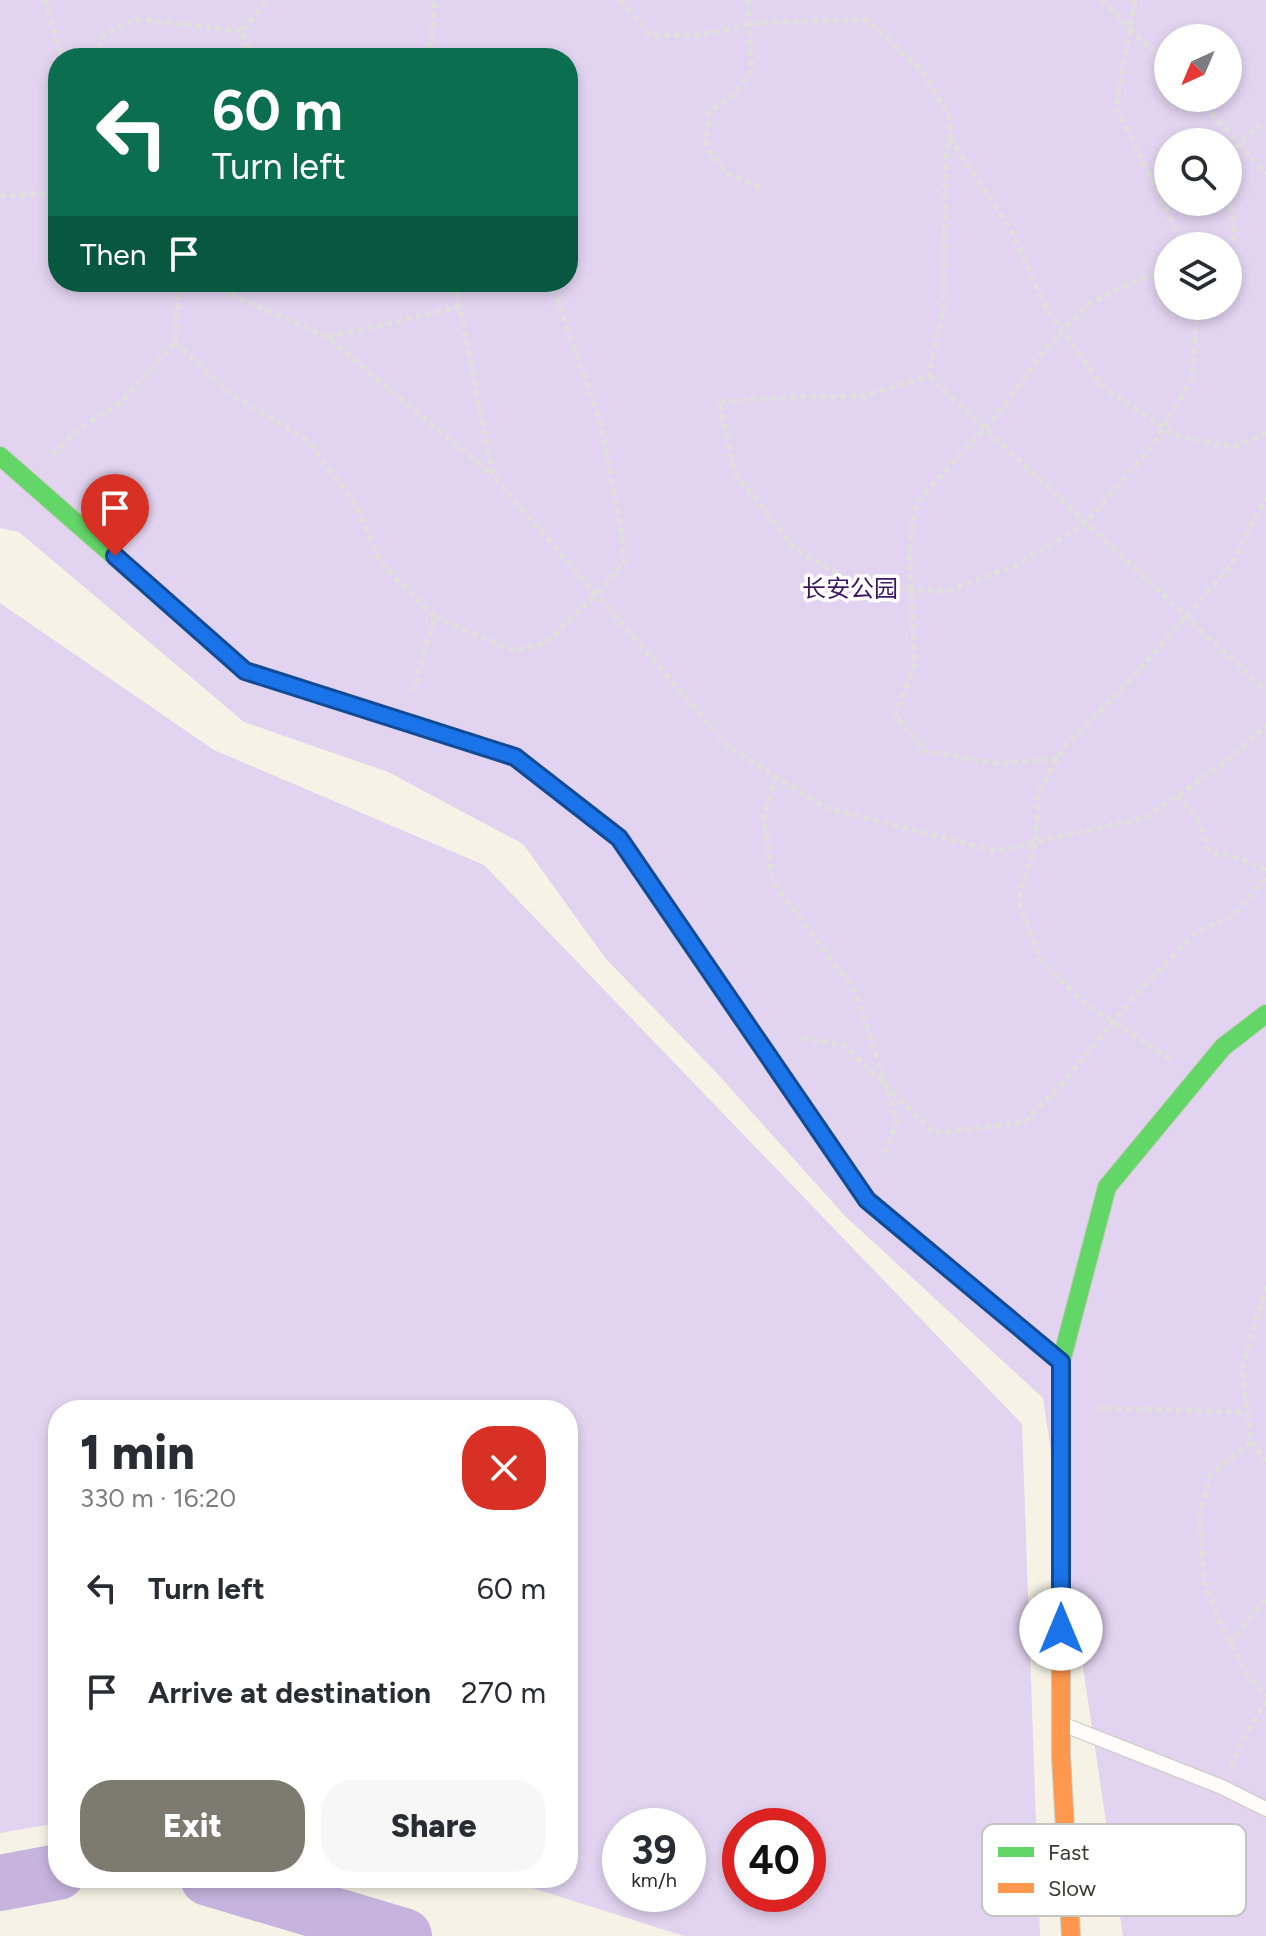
<!DOCTYPE html>
<html lang="en">
<head>
<meta charset="utf-8">
<style>
	:root { --surface:#fff; --page:#f7f7f7; --text:#2b2b33; --muted:#7c7c81; --accent:#7d7b70 }
	body { margin:0; font-family:Figtree,"Noto Sans SC",sans-serif; background:var(--page); color:var(--text); height:100vh; display:flex; flex-direction:column; font-size:30px; white-space:nowrap }
	* { box-sizing:border-box; margin:0 }
	p { font-size:26px; color:var(--muted) }
	.icon { flex:none; width:44px; height:44px; fill:none; stroke:currentColor; stroke-width:2; stroke-linecap:round; stroke-linejoin:round }
	.map { position:relative; flex:1; overflow:hidden }
	.panel { position:absolute; left:48px; top:1400px; width:530px; height:488px; display:flex; flex-direction:column; background:var(--surface); border-radius:32px; box-shadow:0 4px 12px #0003 }
	.panel>* { flex:none }
	.top-card { position:absolute; left:48px; top:48px; width:530px; height:244px; border-radius:32px; box-shadow:0 4px 12px #0003; background:#0b6e4f; color:#fff; overflow:hidden }
	.needle { width:52px; rotate:224deg }
	.tools { position:absolute; left:1154px; top:24px; display:grid; gap:16px }
	.tools a { display:grid; place-items:center; width:88px; height:88px; border-radius:50%; background:var(--surface); box-shadow:0 4px 12px #0003; font-size:40px }
	.speed { position:absolute; left:602px; top:1808px; display:flex; gap:16px; font-size:40px; font-weight:700; text-align:center }
	.speed>* { display:grid; place-content:center; width:104px; height:104px; border-radius:50%; background:var(--surface); box-shadow:0 4px 12px #0003; line-height:1 }
	.speed small { font-size:20px; font-weight:400 }
	.speed .limit { border:12px solid #d22; background:#fff; color:#111 }
	.pin { position:absolute; display:grid; place-items:center; width:68px; height:68px; color:#fff; margin:-82px -34px; border-radius:50% 50% 50% 0; rotate:-45deg; box-shadow:0 0 8px #0007 }
	.pin .icon { rotate:45deg }
	.me { position:absolute; width:88px; margin:-44px; rotate:0deg; stroke-linejoin:round; filter:drop-shadow(0 0 6px #0008) }
	.turn { display:flex; align-items:center; gap:28px; height:168px; padding:0 32px; font-size:36px }
	.turn .icon { width:104px; height:104px; stroke-width:2.5 }
	.turn b { display:block; font-size:56px; line-height:68px }
	.then { display:flex; align-items:center; height:76px; padding:0 32px; background:#0003; gap:16px; font-size:30px }
	.round { display:grid; place-items:center; flex:none; width:84px; height:84px; border-radius:32px; background:var(--page) }
	.overview { display:flex; align-items:center; justify-content:space-between; height:136px; padding:0 32px }
	h1 { font-size:48px; font-weight:800; line-height:60px }
	.cta { display:flex; gap:16px; margin-top:auto; padding:16px 32px }
	.cta a { flex:1; height:92px; border-radius:32px; background:var(--accent); color:#fff; font-size:32px; font-weight:800; line-height:92px; text-align:center }
	.cta a+a { background:var(--page); color:var(--text) }
	ul { padding:0; list-style:none }
	li { display:flex; align-items:center; gap:24px; height:104px; padding:0 32px }
	li div { flex:1 }
	li b { display:block; font-size:30px }
	li em { font-style:normal }
	.map>svg:first-child { display:block }
</style>
</head>
<body>
<div class="map">
<svg width="1266" height="1936" viewBox="0 0 1266 1936">
	<rect width="100%" height="100%" fill="#f6f3e6"/>
	<path fill="#e2d3f0" fill-rule="evenodd" d="M0,0H1266V1936H1123L1043,1398L845,1216L714,1070L606,959L523,844L388,772L244,722L19,532L0,528ZM1168,38H1228V98H1168ZM58,58H568V282H58ZM1168,142H1228V202H1168ZM1168,246H1228V306H1168Z
		M0,603L214,750L484,865L1022,1424L1040,1936H684L501,1878H568V1410H58V1823L0,1833ZM620,1826H688V1894H620ZM740,1826H808V1894H740Z"/>
	<g fill="none" stroke-linecap="round" stroke-linejoin="round">
		<path stroke="#c6b4de" stroke-width="56" d="M208,1878L404,1936
			M0,1883L58,1872"/>
		<g stroke="#cbc9be" stroke-width="16">
			<path id="lane" d="M1067,1726L1222,1787L1266,1809"/>
		</g>
		<g stroke="#cbc9be" stroke-width="20">
			<path id="fast" d="M0,456L245,671L515,757L619,838L682,931
				M954,1273L1061,1362
				M1061,1547V1362L1107,1187L1223,1047L1266,1014"/>
		</g>
		<g stroke="#cbc9be" stroke-width="20">
			<path id="slow" d="M682,931L867,1200L954,1273
				M1061,1547V1756L1071,1936"/>
		</g>
		<path stroke="#e0dfdc" stroke-width="5" stroke-dasharray="6 4" stroke-linecap="butt" d="M45,0L62,58
			M620,0L650,35H698L765,22L867,20L923,72L951,120L946,158L943,309L929,376L865,396L790,397L719,402L735,473L795,549L865,589L947,591L1014,566L1086,523L1152,446L1192,379L1197,306
			M748,0L751,73L733,95L709,111L706,148L727,173L762,189
			M1101,0L1168,66
			M1135,0L1116,106L1184,246
			M96,58L103,36L136,19L242,31
			M251,58L242,31L267,0
			M429,58L435,0
			M1198,98L1266,174
			M950,138L1011,229L1046,308L1103,387L1174,435L1234,447L1266,433
			M1228,155L1257,126L1266,128
			M0,196L58,193
			M1223,246L1235,236L1228,183
			M214,282L234,296L327,337L492,475
			M455,282L493,476L729,747L826,808L996,851L1145,818L1231,758L1266,725
			M328,337L460,307
			M175,342L231,394L308,441L357,507L381,563L435,617L413,690
			M929,376L1266,691
			M53,455L74,433L121,402L175,342L178,282
			M435,617L515,651L546,643L596,594L624,563L620,523L600,421L551,282
			M1058,758L1001,764L925,751L895,715L915,665L909,551L916,503L999,413L1044,351L1088,304L1138,280L1168,270
			M776,776L764,815L772,881L855,991L897,1120L883,1158
			M1177,795L1197,818L1210,852L1238,858L1266,870
			M802,1038L844,1045L934,1133L1025,1122L1067,1078L1136,994L1196,932L1233,916L1266,877
			M1170,1059L1083,1002L1041,961L1018,900L1036,842L1038,793L1064,747L1125,686L1231,565L1266,497
			M1266,1286L1242,1369L1251,1442L1211,1474L1199,1515L1205,1584L1220,1623L1246,1673L1266,1696
			M1096,1408L1247,1412
			M1251,1442L1266,1462
			M1230,1643L1266,1599
			M1231,1767L1243,1740L1266,1701"/>
		<use href="#lane" stroke="#fefdfb" stroke-width="14"/>
		<use href="#fast" stroke="#63d668" stroke-width="18"/>
		<use href="#slow" stroke="#ff974d" stroke-width="18"/>
	</g>
	<g fill="none" stroke-linecap="round" stroke-linejoin="round">
		<g stroke="#114b97" stroke-width="20">
			<path id="route" d="M115,556L245,671L515,757L619,838L867,1200L1061,1362V1629"/>
		</g>
		<use href="#route" stroke="#1a73e8" stroke-width="14"/>
	</g>
	<g text-anchor="middle" dominant-baseline="central" stroke-width="7" stroke-linejoin="round" paint-order="stroke">
		<g font-size="24" fill="#3c1662" stroke="#fff">
			<text x="850" y="588">长安公园</text>
		</g>
	</g>
	<rect x="982" y="1824" width="264" height="92" rx="12" fill="#fff" stroke="#c4c4c1" stroke-width="2"/>
	<rect x="998" y="1847" width="36" height="10" fill="#63d668"/>
	<rect x="998" y="1883" width="36" height="10" fill="#ff974d"/>
	<g font-size="22" fill="#3c3a31">
		<text x="1048" y="1860">Fast</text>
		<text x="1048" y="1896">Slow</text>
	</g>
</svg>
<div class="tools">
<a><svg class="needle" viewBox="-14 -14 28 28"><path d="M0-13l5 13h-10z" fill="#e53935"/><path d="M0 13l5-13h-10z" fill="#7c7c81"/></svg></a>
<a><svg class="icon" aria-label="search" viewBox="0 0 24 24"><circle cx="10" cy="10" r="6"/><path d="M15 15l6 6"/></svg></a>
<a><svg class="icon" aria-label="layers" viewBox="0 0 24 24"><path d="M12 4l9 5-9 5-9-5zM3 14l9 5 9-5"/></svg></a>
</div>
<div class="speed"><div>39<small>km/h</small></div><div class="limit">40</div></div>
<div class="pin" style="left:115px;top:556px;background:#d93025"><svg class="icon" aria-label="arrive" viewBox="0 0 24 24"><path d="M6 21V4h12l-3 4 3 4H6"/></svg></div>
<svg class="me" style="left:1061px;top:1629px" viewBox="-20 -20 40 40"><circle r="19" fill="#fff"/><path d="M0-13L10 11 0 6-10 11z" fill="#1a73e8"/></svg>
<div class="top-card">
<div class="turn"><svg class="icon" aria-label="left" viewBox="0 0 24 24"><path d="M17 20v-9H6M10 6l-5 5 5 5"/></svg><div><b>60 m</b>Turn left</div></div>
<div class="then">Then<svg class="icon" aria-label="arrive" viewBox="0 0 24 24"><path d="M6 21V4h12l-3 4 3 4H6"/></svg></div>
</div>
<section class="panel">
<div class="overview"><div><h1>1 min</h1><p>330 m · 16:20</p></div><a class="round" style="background:#d93025;color:#fff"><svg class="icon" aria-label="close" viewBox="0 0 24 24"><path d="M6 6l12 12M18 6L6 18"/></svg></a></div>
<ul>
<li><svg class="icon" aria-label="left" viewBox="0 0 24 24"><path d="M17 20v-9H6M10 6l-5 5 5 5"/></svg><div><b>Turn left</b></div><em>60 m</em></li>
<li><svg class="icon" aria-label="arrive" viewBox="0 0 24 24"><path d="M6 21V4h12l-3 4 3 4H6"/></svg><div><b>Arrive at destination</b></div><em>270 m</em></li>
</ul>
<div class="cta"><a>Exit</a><a>Share</a></div>
</section>
</div>
</body>
</html>
